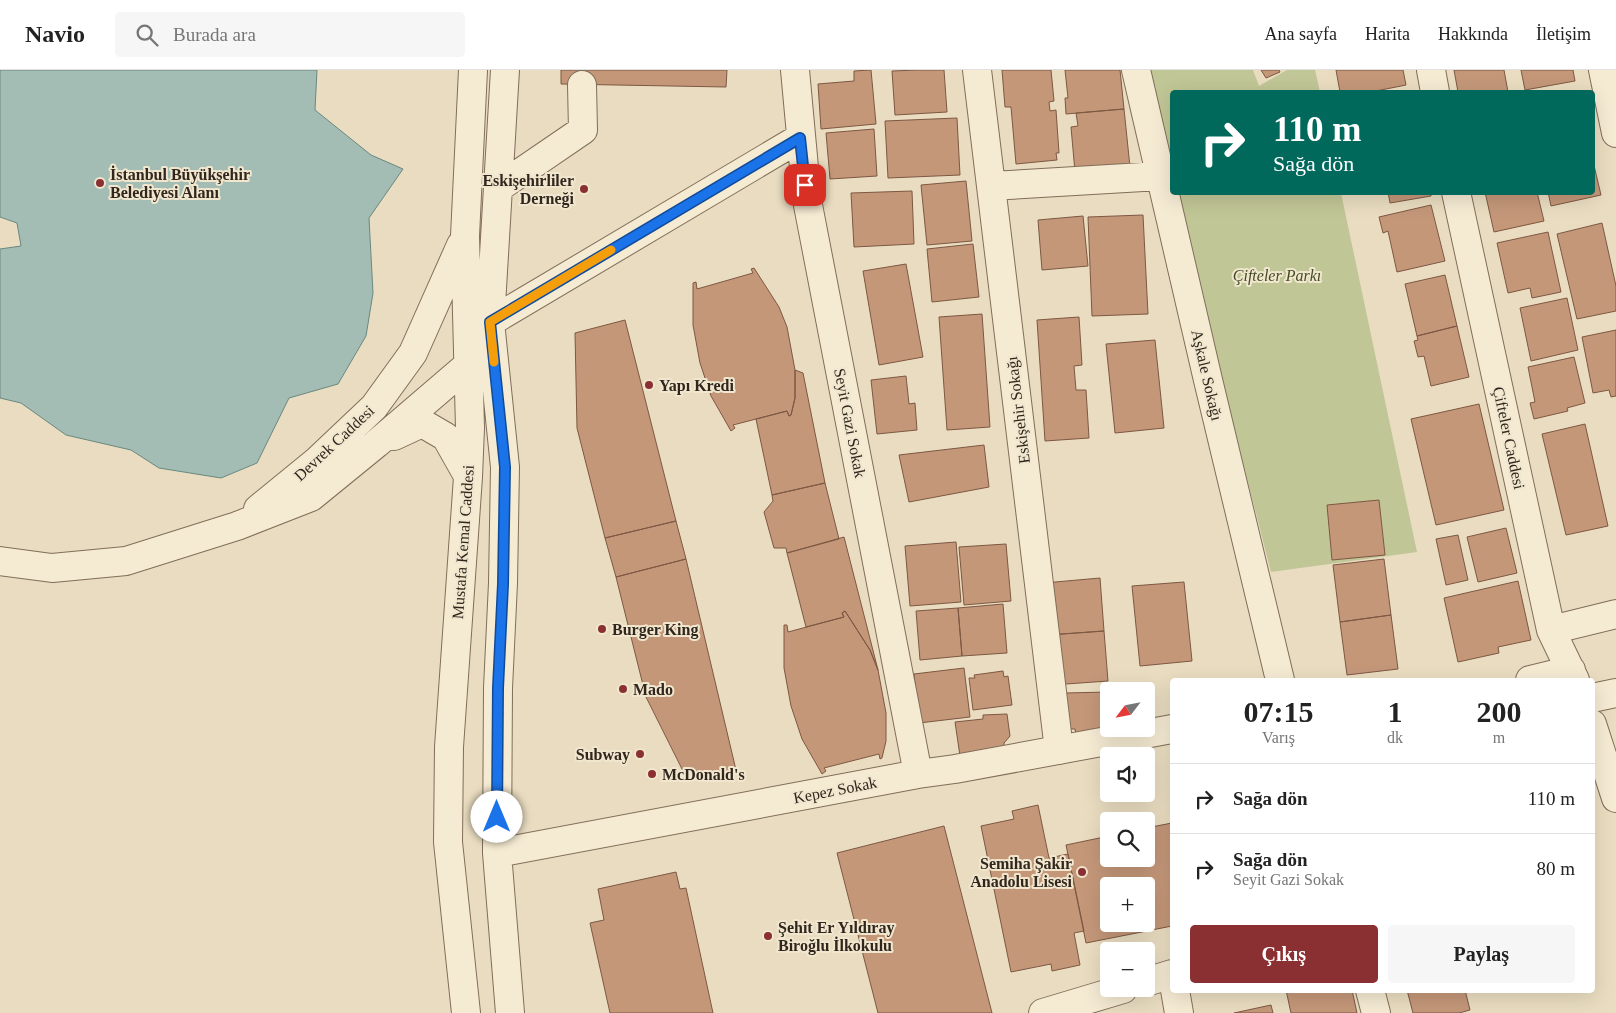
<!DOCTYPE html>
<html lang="tr">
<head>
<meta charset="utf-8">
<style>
	:root { --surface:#fff; --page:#f6f6f6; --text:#222; --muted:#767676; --line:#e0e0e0; --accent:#8a3032 }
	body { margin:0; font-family:"Times New Roman",serif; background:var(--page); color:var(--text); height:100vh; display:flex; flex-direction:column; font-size:19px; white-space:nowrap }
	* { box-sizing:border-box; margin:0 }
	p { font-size:16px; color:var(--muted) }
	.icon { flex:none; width:28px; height:28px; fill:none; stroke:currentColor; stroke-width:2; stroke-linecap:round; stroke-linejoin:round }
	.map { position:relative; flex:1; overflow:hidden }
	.panel { position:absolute; left:1170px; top:608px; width:425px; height:315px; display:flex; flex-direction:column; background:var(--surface); border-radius:5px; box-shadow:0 5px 20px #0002 }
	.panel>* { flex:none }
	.hud { position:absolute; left:1170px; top:20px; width:425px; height:105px; border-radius:5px; box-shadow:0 5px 20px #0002; background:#00695c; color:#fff; overflow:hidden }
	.needle { width:32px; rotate:238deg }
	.buttons { position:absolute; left:1100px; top:612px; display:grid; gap:10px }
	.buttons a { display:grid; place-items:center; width:55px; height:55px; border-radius:5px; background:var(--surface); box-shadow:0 5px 20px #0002; font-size:25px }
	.pin { position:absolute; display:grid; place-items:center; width:42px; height:42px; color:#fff; margin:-21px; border-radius:10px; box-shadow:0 2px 8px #0006 }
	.me { position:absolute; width:55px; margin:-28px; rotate:0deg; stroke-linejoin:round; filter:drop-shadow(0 0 4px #0008) }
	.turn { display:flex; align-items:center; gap:18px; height:105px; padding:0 20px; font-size:22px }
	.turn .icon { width:65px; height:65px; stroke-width:2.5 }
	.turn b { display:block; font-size:35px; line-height:42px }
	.eta { display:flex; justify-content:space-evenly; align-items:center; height:85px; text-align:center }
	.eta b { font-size:30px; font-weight:800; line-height:35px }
	.action { display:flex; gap:10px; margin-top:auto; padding:10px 20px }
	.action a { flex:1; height:58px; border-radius:5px; background:var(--accent); color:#fff; font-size:20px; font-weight:800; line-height:58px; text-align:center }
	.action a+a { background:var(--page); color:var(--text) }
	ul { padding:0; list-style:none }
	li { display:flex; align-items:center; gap:15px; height:70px; padding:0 20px; border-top:1px solid var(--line) }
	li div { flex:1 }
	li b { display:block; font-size:19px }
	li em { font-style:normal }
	header { display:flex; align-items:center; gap:30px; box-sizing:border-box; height:70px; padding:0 25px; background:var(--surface); border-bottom:1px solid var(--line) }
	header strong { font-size:24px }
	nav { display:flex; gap:28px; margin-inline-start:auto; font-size:18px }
	.search { width:350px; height:45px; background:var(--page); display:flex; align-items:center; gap:12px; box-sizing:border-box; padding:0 18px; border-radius:5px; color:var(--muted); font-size:19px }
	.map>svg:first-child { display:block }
</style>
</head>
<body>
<header>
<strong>Navio</strong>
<div class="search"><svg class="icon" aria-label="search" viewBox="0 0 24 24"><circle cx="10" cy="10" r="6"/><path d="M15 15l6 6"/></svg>Burada ara</div>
<nav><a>Ana sayfa</a><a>Harita</a><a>Hakkında</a><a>İletişim</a></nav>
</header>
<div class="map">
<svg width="1616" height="943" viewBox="0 0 1616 943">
	<rect width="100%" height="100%" fill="#e9dcc0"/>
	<path fill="#c1c696" d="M1143,0H1253L1259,16L1287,0H1315L1320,22H1172V115Z
		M1174,123H1341L1417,482L1271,502Z"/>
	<path fill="#a3bcb4" stroke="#6b8880" d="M0,0H317L315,40L371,85L403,99L369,148L373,223L366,266L338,314L289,328L257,393L221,408L159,398L131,380L66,365L21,333L0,328V179L21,176L17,153L0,147Z"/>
	<path fill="#c49779" stroke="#7d5842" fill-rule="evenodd" d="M561,0H727L726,17L561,14Z
		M871,0L876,54L821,59L818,14L854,11V1Z
		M918,0H944L947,42L895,45L892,1Z
		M1002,0H1051L1054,31L1049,32L1050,41L1056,40L1059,83H1056L1057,90L1016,94L1011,37H1005Z
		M1065,0H1120L1124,39L1066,44L1065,28H1068Z
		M1261,0H1279L1280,2L1266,8Z
		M1336,0H1403L1406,15L1371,22H1340Z
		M1454,0H1504L1508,22H1458Z
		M1521,0H1573L1575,11L1525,20Z
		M1124,39L1130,97L1075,102L1071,57L1078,56L1076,43Z
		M957,48L960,105L888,108L885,51Z
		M874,59L877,106L830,109L826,63Z
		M1592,87L1601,125L1551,136L1548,122H1592Z
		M966,111L972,171L927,175L921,115Z
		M912,121L914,174L854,177L851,123Z
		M1388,122H1431V126L1390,133Z
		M1485,122H1537L1544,151L1494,162Z
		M1431,135L1445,191L1397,202L1388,161L1383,163L1379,147Z
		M1143,145L1148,244L1092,246L1088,147Z
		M1083,146L1088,196L1042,200L1038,150Z
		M1602,153L1616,216V241L1577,249L1557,164Z
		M1548,162L1561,222L1532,228L1530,218L1508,223L1497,173Z
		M973,174L979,227L932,232L927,179Z
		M906,194L923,287L879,295L863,201Z
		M754,198L779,237L787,257L795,300V328L791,345L789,346L787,341L733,355L735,358L731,361L711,326L700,293L693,255V213L696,212L697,219L753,203L751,199Z
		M1445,205L1457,256L1417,266L1405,214Z
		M1567,228L1578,280L1531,291L1520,238Z
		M982,244L990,357L947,360L939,247Z
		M1079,247L1082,295L1074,296L1076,320H1086L1089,368L1045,371L1037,250Z
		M625,250L676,451L605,468L577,358L575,263Z
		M1457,256L1469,307L1431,316L1424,286L1418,287L1414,271L1418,270L1417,266Z
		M1616,260V326L1611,327L1609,320L1593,323L1582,267Z
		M1155,270L1164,358L1115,363L1106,274Z
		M1574,287L1585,333L1567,338L1568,341L1534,349L1530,333L1535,332L1528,297Z
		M795,300L803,303L825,413L772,425L756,349L787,341L789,346L791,345L795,328Z
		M906,306L909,334L915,333L917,360L877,364L871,310Z
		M1479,334L1504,440L1436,455L1411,349Z
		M1585,354L1608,456L1566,465L1542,364Z
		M984,375L989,417L909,432L899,385Z
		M825,413L839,469L787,483L786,478H774L764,442L773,431L772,425Z
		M1379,430L1385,485L1332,490L1327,435Z
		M676,451L686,489L616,507L605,468Z
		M1506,458L1517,503L1478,512L1467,467Z
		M1458,465L1468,510L1446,515L1436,469Z
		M844,467L878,600L870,580L845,541L842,543L844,547L806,557L787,483Z
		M956,472L961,532L910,536L905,476Z
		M1006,474L1011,531L964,535L959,477Z
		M686,489L736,700L687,709L646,627L616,507Z
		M1384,489L1391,545L1340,552L1333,495Z
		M1100,508L1104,561L1048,565L1044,513Z
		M1518,511L1531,570L1498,577L1499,583L1458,592L1444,528Z
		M1184,512L1192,591L1140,596L1132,516Z
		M1003,534L1007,583L962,586L958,538Z
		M958,538L962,586L920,590L916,541Z
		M845,541L870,580L878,600L886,643V671L882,688L880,689L879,684L824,698L826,701L822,704L802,669L791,636L784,598V555H787L788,562L844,547L842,543Z
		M1391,545L1398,599L1347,605L1340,552Z
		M1104,561L1108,611L1052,615L1048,565Z
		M964,598L970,647L919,653L914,604Z
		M1003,601L1004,607L1008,606L1012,635L973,640L969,608H975L974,605Z
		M1109,622V658L1076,664L1075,659H1069L1065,623Z
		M1007,644L1010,666L1004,673V680L960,686L955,652L983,649V645Z
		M1038,735L1049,788L1068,784L1084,861L1074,863L1080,895L1052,901L1051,894L1011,902L981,756L1014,749L1012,741Z
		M1172,753V856L1086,873L1066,775L1109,766V789H1146V758ZM1109,816H1146V854H1109Z
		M944,756L992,943H878L837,783Z
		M676,802L680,819L686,818L713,943H610L590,853L604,850L598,819Z
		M1286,920H1352L1357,943H1291Z
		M1407,920H1465L1470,940L1459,943H1413Z
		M1271,935L1273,943H1234Z"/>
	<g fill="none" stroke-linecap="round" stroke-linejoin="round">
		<g stroke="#806e5a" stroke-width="30">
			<path id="minor" d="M505,0L490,252L505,397L503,513L498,618L497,783L510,943
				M795,0L807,130L918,704
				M977,0L1059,680
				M1136,0L1208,310L1280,610
				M1431,0L1435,22
				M1603,0L1616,63
				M991,116L1160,106
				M498,118L583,60L582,15
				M1456,122L1551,560L1575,610
				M394,366L422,353L446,367L468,406
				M258,439L318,390L374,337L413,283L461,175
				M0,491L52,498L126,491L237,456L311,427L376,374L467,296L490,252L800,68
				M1551,560L1616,544
				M1530,610L1571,600
				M1592,628L1616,623
				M1592,654L1616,728
				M497,783L918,704L955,699L1172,659
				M1146,912L1172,904
				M1175,920L1179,943
				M1370,920L1376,943
				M466,943L448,772L449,677L468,407L470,358L465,166L473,0
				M1043,943L1123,919"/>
		</g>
		<use href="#minor" stroke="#f5ead2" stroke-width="28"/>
	</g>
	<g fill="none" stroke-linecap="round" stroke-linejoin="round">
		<g stroke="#114b97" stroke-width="12">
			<path id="route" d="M497,747L498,618L503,514L505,397L490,252L800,68L805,115"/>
		</g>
		<use href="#route" stroke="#1a73e8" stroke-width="9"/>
		<path stroke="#f59e0b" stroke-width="9" d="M494,292L490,252L611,180"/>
	</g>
	<g fill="#8a3032" stroke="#f1e7cf" stroke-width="2">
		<circle cx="100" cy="113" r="5"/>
		<circle cx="584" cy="119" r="5"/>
		<circle cx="649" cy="315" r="5"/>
		<circle cx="602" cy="559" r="5"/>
		<circle cx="623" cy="619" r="5"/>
		<circle cx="640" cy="684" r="5"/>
		<circle cx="652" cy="704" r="5"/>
		<circle cx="1082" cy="802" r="5"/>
		<circle cx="768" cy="866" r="5"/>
	</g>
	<g text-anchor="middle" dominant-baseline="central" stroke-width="4" stroke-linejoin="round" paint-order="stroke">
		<g font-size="16" font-weight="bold" fill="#31261d" stroke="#f1e7cf" text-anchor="start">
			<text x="110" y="104">İstanbul Büyükşehir<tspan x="110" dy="18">Belediyesi Alanı</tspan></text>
			<text x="574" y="110" text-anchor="end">Eskişehirliler<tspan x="574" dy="18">Derneği</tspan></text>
			<text x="659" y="315">Yapı Kredi</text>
			<text x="612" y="559">Burger King</text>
			<text x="633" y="619">Mado</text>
			<text x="630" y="684" text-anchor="end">Subway</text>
			<text x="662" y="704">McDonald's</text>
			<text x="1072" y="793" text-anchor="end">Semiha Şakir<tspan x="1072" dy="18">Anadolu Lisesi</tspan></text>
			<text x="778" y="857">Şehit Er Yıldıray<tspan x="778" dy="18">Biroğlu İlkokulu</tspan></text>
		</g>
		<g font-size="16" font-style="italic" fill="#434c25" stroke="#f1e7cf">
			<text x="1277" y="205">Çifteler Parkı</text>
		</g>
		<g font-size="16" fill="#31261d" stroke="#f1e7cf">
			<text transform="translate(1207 305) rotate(77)">Aşkale Sokağı</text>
			<text transform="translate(1018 340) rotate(-97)">Eskişehir Sokağı</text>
			<text transform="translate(850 353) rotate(79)">Seyit Gazi Sokak</text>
			<text transform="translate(1509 368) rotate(78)">Çifteler Caddesi</text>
			<text transform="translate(334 373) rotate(-43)">Devrek Caddesi</text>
			<text transform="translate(463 472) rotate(-86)">Mustafa Kemal Caddesi</text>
			<text transform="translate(835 720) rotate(-11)">Kepez Sokak</text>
		</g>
	</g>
</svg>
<div class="buttons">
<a><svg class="needle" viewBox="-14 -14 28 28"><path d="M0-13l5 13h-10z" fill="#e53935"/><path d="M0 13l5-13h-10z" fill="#767676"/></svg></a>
<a><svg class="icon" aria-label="sound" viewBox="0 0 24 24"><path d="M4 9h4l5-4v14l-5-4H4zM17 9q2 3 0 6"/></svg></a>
<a><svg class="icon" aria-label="search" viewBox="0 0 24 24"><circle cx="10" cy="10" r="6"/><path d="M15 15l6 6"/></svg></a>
<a>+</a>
<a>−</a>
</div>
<div class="pin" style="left:805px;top:115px;background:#d93025"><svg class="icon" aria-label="arrive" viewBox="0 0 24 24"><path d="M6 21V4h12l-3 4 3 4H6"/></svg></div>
<svg class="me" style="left:497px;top:747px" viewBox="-20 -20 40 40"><circle r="19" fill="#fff"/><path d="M0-13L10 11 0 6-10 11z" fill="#1a73e8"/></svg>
<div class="hud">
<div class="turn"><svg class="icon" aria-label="right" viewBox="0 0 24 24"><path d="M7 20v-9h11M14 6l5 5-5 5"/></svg><div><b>110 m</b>Sağa dön</div></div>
</div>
<section class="panel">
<div class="eta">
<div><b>07:15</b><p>Varış</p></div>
<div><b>1</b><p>dk</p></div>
<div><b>200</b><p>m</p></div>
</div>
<ul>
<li><svg class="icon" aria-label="right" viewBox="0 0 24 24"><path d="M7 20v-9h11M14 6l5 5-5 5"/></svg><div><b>Sağa dön</b></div><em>110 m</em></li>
<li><svg class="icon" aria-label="right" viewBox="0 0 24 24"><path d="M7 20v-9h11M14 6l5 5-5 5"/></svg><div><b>Sağa dön</b><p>Seyit Gazi Sokak</p></div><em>80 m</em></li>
</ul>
<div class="action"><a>Çıkış</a><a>Paylaş</a></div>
</section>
</div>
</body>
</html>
